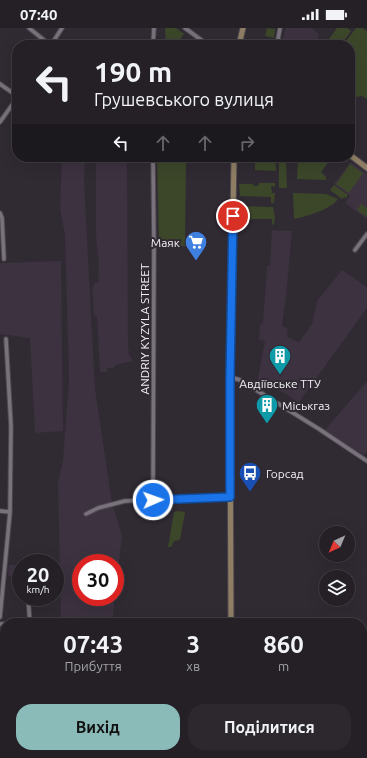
<!DOCTYPE html>
<html lang="uk">
<head>
<meta charset="utf-8">
<style>
	:root { --surface:#242026; --page:#2c282e; --text:#f1f3f6; --muted:#a3a3a7; --line:#413e43; --accent:#8bbbb9 }
	body { margin:0; font-family:Ubuntu,sans-serif; background:var(--page); color:var(--text); height:100vh; display:flex; flex-direction:column; font-size:15px; white-space:nowrap }
	* { box-sizing:border-box; margin:0 }
	p { font-size:13px; color:var(--muted) }
	.icon { flex:none; width:22px; height:22px; fill:none; stroke:currentColor; stroke-width:2; stroke-linecap:round; stroke-linejoin:round }
	.map { position:relative; flex:1; overflow:hidden }
	.drawer { position:absolute; left:0px; top:590px; width:367px; height:140px; display:flex; flex-direction:column; background:var(--surface); border-radius:16px 16px 0 0; box-shadow:0 4px 16px #0002,0 0 0 1px var(--line) }
	.drawer>* { flex:none }
	.banner { position:absolute; left:12px; top:12px; width:343px; height:122px; border-radius:16px; box-shadow:0 4px 16px #0002,0 0 0 1px var(--line); background:#242026; color:var(--text); overflow:hidden }
	.needle { width:26px; rotate:224deg }
	.controls { position:absolute; left:319px; top:498px; display:grid; gap:8px }
	.controls a { display:grid; place-items:center; width:36px; height:36px; border-radius:50%; background:var(--surface); box-shadow:0 4px 16px #0002,0 0 0 1px var(--line); font-size:20px }
	.speed { position:absolute; left:12px; top:526px; display:flex; gap:8px; font-size:20px; font-weight:700; text-align:center }
	.speed>* { display:grid; place-content:center; width:52px; height:52px; border-radius:50%; background:var(--surface); box-shadow:0 4px 16px #0002,0 0 0 1px var(--line); line-height:1 }
	.speed small { font-size:10px; font-weight:400 }
	.speed .limit { border:6px solid #d22; background:#fff; color:#111 }
	.pin { position:absolute; display:grid; place-items:center; width:34px; height:34px; color:#fff; margin:-17px; border:2px solid #fff; border-radius:50%; box-shadow:0 1px 4px #0007 }
	.me { position:absolute; width:44px; margin:-22px; rotate:88deg; stroke-linejoin:round; filter:drop-shadow(0 0 3px #0008) }
	.turn { display:flex; align-items:center; gap:14px; height:84px; padding:0 16px; font-size:18px }
	.turn .icon { width:52px; height:52px; stroke-width:2.5 }
	.turn b { display:block; font-size:28px; line-height:34px }
	.lanes { display:flex; align-items:center; height:38px; padding:0 16px; background:#0003; justify-content:center; gap:20px; direction:ltr }
	.lanes .off { opacity:.35 }
	.eta { display:flex; justify-content:space-evenly; align-items:center; height:68px; text-align:center }
	.eta b { font-size:24px; font-weight:600; line-height:28px }
	.button { display:flex; gap:8px; margin-top:auto; padding:8px 16px }
	.button a { flex:1; height:46px; border-radius:16px; background:var(--accent); color:#111; font-size:16px; font-weight:600; line-height:46px; text-align:center }
	.button a+a { background:var(--page); color:var(--text) }
	.status { display:flex; justify-content:space-between; align-items:center; height:28px; padding:0 20px; background:var(--surface); direction:ltr }
	.status svg { height:11px; fill:currentColor }
	.map>svg:first-child { display:block }
</style>
</head>
<body>
<div class="status"><b>07:40</b><svg viewBox="0 0 49 12"><path d="M0 12V9h3v3zM5 12V6h3v6zM10 12V3h3v9zM15 12V0h3v12zM26 1h20v11H26zM47 4h2v5h-2z"/></svg></div>
<div class="map">
<svg width="367" height="730" viewBox="0 0 367 730">
	<rect width="100%" height="100%" fill="#302a33"/>
	<path fill="#3c3240" d="M286,0H311L319,6L316,17H281Z
		M62,129H85L84,154L95,361L112,475L122,508L115,567V535H81V569H115L112,595H61L58,454L63,432L69,351L65,207L60,180Z
		M96,129H127L128,316L129,327L132,331V333L116,337L113,340H107V344H100L97,289L94,287L92,259L94,258V255H98L99,230H98L96,207Z
		M351,134L367,146V191L345,175L350,168L334,156Z
		M272,202L292,203L286,269L282,298L288,301L287,309L299,314L312,296L317,273L342,242L367,259V280L297,377L294,372L291,369L269,357L264,364L256,359L265,313L259,312L260,296L263,295L267,238H270Z
		M61,233L63,403L35,405L30,310L0,306V235Z
		M367,353V425L366,424L364,427L324,403Z
		M9,537H21V549L8,548Z
		M65,725H230V730H65Z"/>
	<path fill="#3c472a" d="M165,0H176L184,6L176,17H166Z
		M267,0L275,1L274,10L265,8Z
		M337,0H347L351,3L341,17H337L329,11Z
		M356,0H362L367,3V71L362,68L350,70V17H343Z
		M243,10L270,17H241Z
		M157,129H186L185,218H159Z
		M258,129L275,130L276,143L255,142V132H257Z
		M301,129H324L330,132L321,144L326,149V152L297,151L298,132H301Z
		M279,132H286L287,160H279Z
		M350,136L363,145L349,165L336,156Z
		M259,155H275V159L271,158L272,165H275L274,175H271V169L240,168L239,156H253L254,158H258Z
		M334,157L348,167L346,170L344,169L342,171L330,162Z
		M293,165L326,166L338,171C332,181 305,189 294,191Z
		M361,176L367,180V189L357,182Z
		M240,178L273,179L275,189L274,196L272,197V191H240Z
		M178,483L185,484L180,512L174,513L171,519H168L174,484Z"/>
	<g fill="none" stroke-linecap="round" stroke-linejoin="round">
		<g stroke="#4d484f" stroke-width="5.5">
			<path id="street" d="M29,0L50,17
				M185,0L208,17
				M51,17L62,0
				M153,17L154,0
				M277,17L280,0
				M0,56L17,68
				M0,94L17,70
				M0,185L2,190L4,231
				M355,222L367,206
				M230,349L240,352L319,401L367,433
				M153,472L154,220L153,129
				M0,483L10,484
				M86,486L98,480L125,473L230,469
				M28,569L30,595
				M0,589L10,484L11,398L6,311
				M0,596H5
				M36,725V730"/>
		</g>
		<g stroke="#4d484f" stroke-width="7">
			<path id="secondary" d="M239,17L243,0
				M350,127L367,140
				M231,595L230,365L234,129
				M238,725V730"/>
		</g>
		<use href="#street" stroke="#79727c" stroke-width="3.5"/>
		<use href="#secondary" stroke="#8f7e64" stroke-width="5"/>
	</g>
	<g fill="none" stroke-linecap="round" stroke-linejoin="round">
		<g stroke="#114b97" stroke-width="10">
			<path id="route" d="M153,472L230,469V349L233,188"/>
		</g>
		<use href="#route" stroke="#1a73e8" stroke-width="7"/>
	</g>
	<defs>
		<g id="supermarket-pin" transform="scale(1.15)"><path d="M0 17L-7.5 6A9.5 9.5 0 1 1 7.5 6Z" fill="#3f7fe0" stroke="#302a33"/><path d="M-6-5.5h2.5l.6 2H6L4.5 2H-2.5L-4.4-4H-6ZM-1.5 3.2a1.3 1.3 0 1 0 .1 0ZM3 3.2a1.3 1.3 0 1 0 .1 0Z" fill="#fff"/></g>
		<g id="building-pin" transform="scale(1.15)"><path d="M0 17L-7.5 6A9.5 9.5 0 1 1 7.5 6Z" fill="#0f9aa8" stroke="#302a33"/><path d="M-4-6H4V6H1V3H-1V6H-4ZM-2.5-4.3h1.7v1.8h-1.7ZM.8-4.3h1.7v1.8H.8ZM-2.5-1h1.7V.8h-1.7ZM.8-1h1.7V.8H.8Z" fill="#fff"/></g>
		<g id="bus-pin" transform="scale(1.15)"><path d="M0 17L-7.5 6A9.5 9.5 0 1 1 7.5 6Z" fill="#1a4fb4" stroke="#302a33"/><path d="M-5-6H5V4H4V6H2V4H-2V6H-4V4H-5ZM-3.5-4V0h7V-4ZM-3.5 1.2v1.5H-2V1.2ZM2 1.2v1.5H3.5V1.2Z" fill="#fff"/></g>
	</defs>
	<g fill-rule="evenodd">
		<use href="#supermarket-pin" x="196" y="214"/>
		<use href="#building-pin" x="280" y="328"/>
		<use href="#building-pin" x="267" y="377"/>
		<use href="#bus-pin" x="250" y="445"/>
	</g>
	<g text-anchor="middle" dominant-baseline="central" stroke-width="4" stroke-linejoin="round" paint-order="stroke">
		<g font-size="12" fill="#f4f0f6" stroke="#302a33" text-anchor="start">
			<text x="180" y="214" text-anchor="end">Маяк</text>
			<text x="280" y="355" text-anchor="middle">Авдіївське ТТУ</text>
			<text x="282" y="377">Міськгаз</text>
			<text x="266" y="445">Горсад</text>
		</g>
		<g font-size="12" fill="#f4f0f6" stroke="#302a33">
			<text transform="translate(144 301) rotate(-90)">ANDRIY KYZYLA STREET</text>
		</g>
	</g>
</svg>
<div class="controls">
<a><svg class="needle" viewBox="-14 -14 28 28"><path d="M0-13l5 13h-10z" fill="#e53935"/><path d="M0 13l5-13h-10z" fill="#a3a3a7"/></svg></a>
<a><svg class="icon" aria-label="layers" viewBox="0 0 24 24"><path d="M12 4l9 5-9 5-9-5zM3 14l9 5 9-5"/></svg></a>
</div>
<div class="speed"><div>20<small>km/h</small></div><div class="limit">30</div></div>
<div class="pin" style="left:233px;top:188px;background:#d93025"><svg class="icon" aria-label="arrive" viewBox="0 0 24 24"><path d="M6 21V4h12l-3 4 3 4H6"/></svg></div>
<svg class="me" style="left:153px;top:472px" viewBox="-20 -20 40 40"><circle r="17" fill="#1a73e8" stroke="#fff" stroke-width="3"/><path d="M0-11L8 9 0 5-8 9z" fill="#fff"/></svg>
<div class="banner">
<div class="turn"><svg class="icon" aria-label="left" viewBox="0 0 24 24"><path d="M17 20v-9H6M10 6l-5 5 5 5"/></svg><div><b>190 m</b>Грушевського вулиця</div></div>
<div class="lanes"><svg class="icon" aria-label="left" viewBox="0 0 24 24"><path d="M17 20v-9H6M10 6l-5 5 5 5"/></svg><svg class="icon off" aria-label="ahead" viewBox="0 0 24 24"><path d="M12 20V5M6 11l6-6 6 6"/></svg><svg class="icon off" aria-label="ahead" viewBox="0 0 24 24"><path d="M12 20V5M6 11l6-6 6 6"/></svg><svg class="icon off" aria-label="right" viewBox="0 0 24 24"><path d="M7 20v-9h11M14 6l5 5-5 5"/></svg></div>
</div>
<section class="drawer">
<div class="eta">
<div><b>07:43</b><p>Прибуття</p></div>
<div><b>3</b><p>хв</p></div>
<div><b>860</b><p>m</p></div>
</div>
<div class="button"><a>Вихід</a><a>Поділитися</a></div>
</section>
</div>
</body>
</html>
